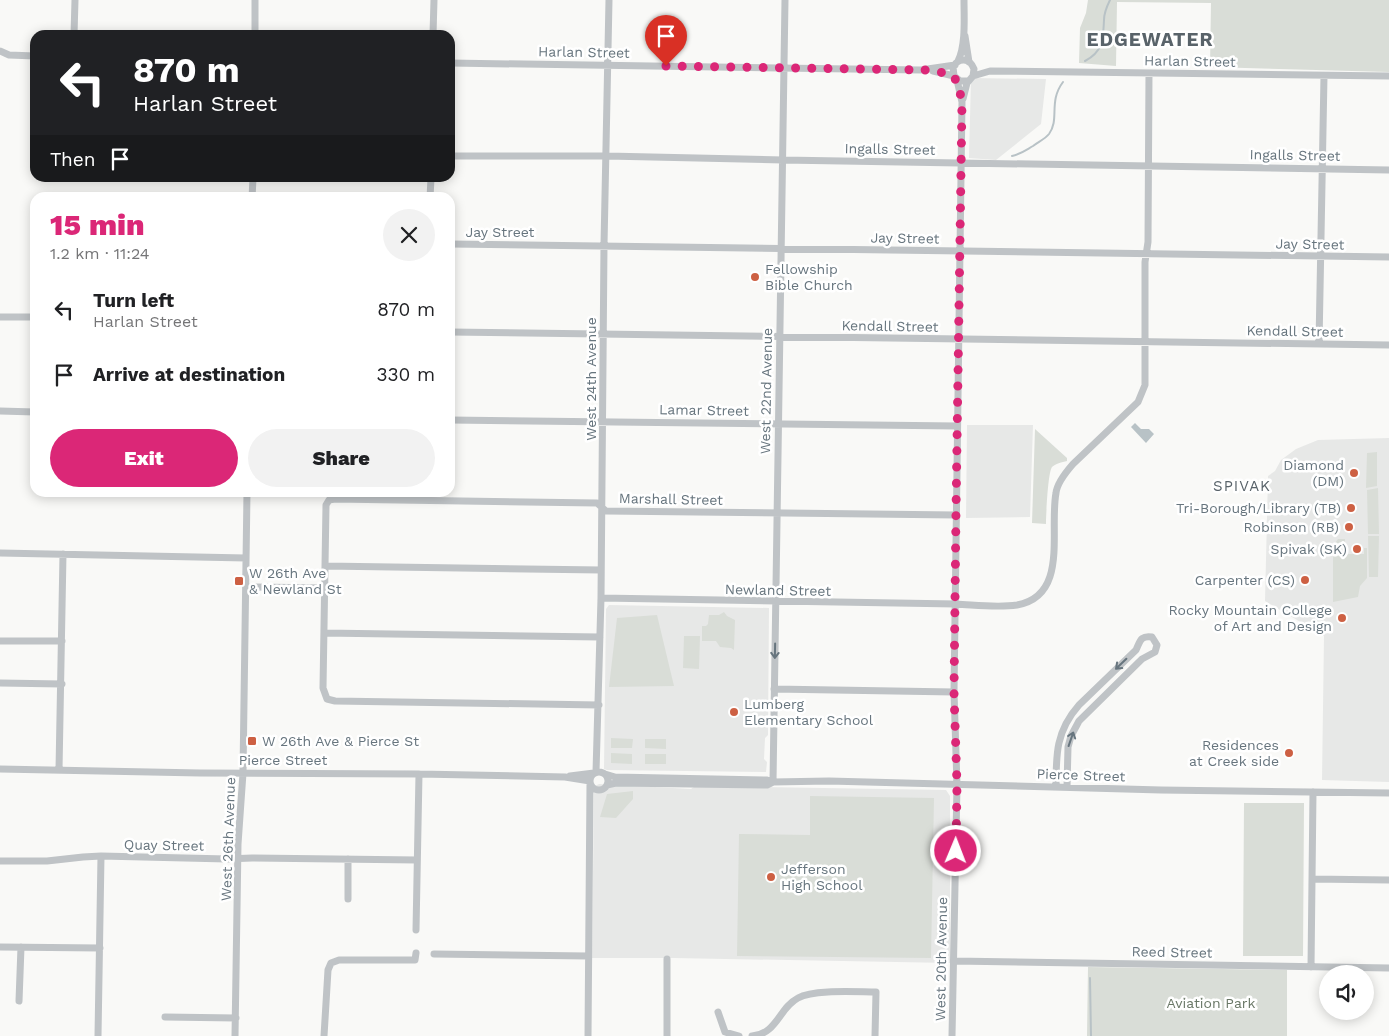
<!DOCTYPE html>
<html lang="en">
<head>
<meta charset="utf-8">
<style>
	:root { --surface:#fff; --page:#f2f2f2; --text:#202124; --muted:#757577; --accent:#db2777 }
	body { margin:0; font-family:"Work Sans",sans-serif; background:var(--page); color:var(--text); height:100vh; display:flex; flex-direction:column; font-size:19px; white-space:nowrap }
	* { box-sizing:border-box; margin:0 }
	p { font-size:16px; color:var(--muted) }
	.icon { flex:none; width:28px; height:28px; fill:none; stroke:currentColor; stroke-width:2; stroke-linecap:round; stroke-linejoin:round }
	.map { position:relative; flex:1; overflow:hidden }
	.side { position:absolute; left:30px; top:192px; width:425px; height:305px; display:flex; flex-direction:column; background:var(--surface); border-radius:15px; box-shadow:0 2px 12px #0003 }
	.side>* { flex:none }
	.hud { position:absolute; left:30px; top:30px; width:425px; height:152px; border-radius:15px; box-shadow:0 2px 12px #0003; background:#202124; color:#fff; overflow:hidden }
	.buttons { position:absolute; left:1319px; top:965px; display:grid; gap:10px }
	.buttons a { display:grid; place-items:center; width:55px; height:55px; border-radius:50%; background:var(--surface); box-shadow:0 2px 12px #0003; font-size:25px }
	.pin { position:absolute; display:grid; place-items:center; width:42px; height:42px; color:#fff; margin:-51px -21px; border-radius:50% 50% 50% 0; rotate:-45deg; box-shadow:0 0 5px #0007 }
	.pin .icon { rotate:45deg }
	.me { position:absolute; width:55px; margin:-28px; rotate:1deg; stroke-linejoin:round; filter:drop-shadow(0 0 4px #0008) }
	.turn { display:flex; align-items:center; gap:18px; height:105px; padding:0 20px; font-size:22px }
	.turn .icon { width:65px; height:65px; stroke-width:2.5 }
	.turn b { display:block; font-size:35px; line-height:42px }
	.then { display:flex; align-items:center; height:48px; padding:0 20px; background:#0003; gap:10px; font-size:19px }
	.round { display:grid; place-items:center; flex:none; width:52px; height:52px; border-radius:26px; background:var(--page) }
	.headline { display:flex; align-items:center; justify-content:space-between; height:85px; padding:0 20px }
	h1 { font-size:30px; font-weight:800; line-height:38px; color:var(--accent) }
	.button { display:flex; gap:10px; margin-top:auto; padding:10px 20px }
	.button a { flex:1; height:58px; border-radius:30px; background:var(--accent); color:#fff; font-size:20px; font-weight:800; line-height:58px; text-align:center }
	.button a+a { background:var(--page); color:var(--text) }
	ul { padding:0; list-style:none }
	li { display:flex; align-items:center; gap:15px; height:65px; padding:0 20px }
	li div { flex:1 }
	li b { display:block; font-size:19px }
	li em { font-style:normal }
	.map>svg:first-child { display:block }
</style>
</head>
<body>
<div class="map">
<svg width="1389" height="1036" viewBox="0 0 1389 1036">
	<rect width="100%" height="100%" fill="#f9f9f7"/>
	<path fill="#e7e8e7" d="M971,78L1046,79L1041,124L996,160L969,158Z
		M967,425H1033L1030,517L966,518Z
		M1389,438V782L1322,780L1324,636L1265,601L1268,476L1275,471L1281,460L1296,449L1318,440Z
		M609,605L769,608L768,735L765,738L764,759L767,762L766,772L607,770L604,769L606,609Z
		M599,784L691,789L695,786L946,790L950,796V963L674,958H592L594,791L595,786Z"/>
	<path fill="#d9ddd7" d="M1088,0H1389V72L1210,67L1211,3L1117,2L1116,66L1079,63L1080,28L1086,13Z
		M1035,429L1067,458V461C1062,462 1055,464 1052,467C1048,472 1046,515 1046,524L1032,523Z
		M1377,452V486L1366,488L1367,453Z
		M1378,488L1379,534H1368L1367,490Z
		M361,492H421V493L416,497L361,495Z
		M1368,536H1379L1378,577H1369Z
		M1338,539H1345V546L1348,547V554H1364V548H1367V578L1360,586L1358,597L1333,602V546Z
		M724,612L727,616L735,620L734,650L731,648L720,647L716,641H702V626H706L708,624L709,615H719Z
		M657,615L674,686L609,687L617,618Z
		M684,636H700L699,669L683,668Z
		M611,738L633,739L632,748H611Z
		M645,739H666V749L645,748Z
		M611,753L632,754V764L611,763Z
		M645,754H666V764H645Z
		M633,791V799L616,818L600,817L607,794Z
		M810,796L934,798L931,958L737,956L739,834L810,835Z
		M1244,803H1304L1303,956H1243Z
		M1088,967L1287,970V1036H1087Z"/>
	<path fill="#b8c2c6" d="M1135,423L1141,429H1149L1154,434L1146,443L1131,427Z"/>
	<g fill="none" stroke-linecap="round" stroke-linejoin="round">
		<path stroke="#b8c2c6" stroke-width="2" d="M1085,61C1104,51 1103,38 1104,20C1104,13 1107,6 1110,0
			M1012,156C1021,154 1026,150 1033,146C1038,142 1045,139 1049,134C1060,119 1048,102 1063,82
			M1090,978L1091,1036"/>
		<path stroke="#bfc3c6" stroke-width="7" d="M74,35L75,0
			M255,35V0
			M433,35L434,0
			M965,36L969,62
			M0,51L9,55L35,56
			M958,61C966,45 964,18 964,0
			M450,63L921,70L955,65
			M933,71L954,76
			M973,76L990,71L1389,76
			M963,99L967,83L973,76L974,69C970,58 959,57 953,67L954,76L960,81H968
			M450,156H607L783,160L1389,170
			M252,198L253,178
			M430,198L431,178
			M450,244L1389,257
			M0,317H35
			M450,332L1389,345
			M1319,344L1324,76
			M0,411L35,412
			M450,420L957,426
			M0,553L246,558
			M325,566L601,570
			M246,587L325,588
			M601,598L956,604C976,605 997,608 1017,605C1069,596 1049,530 1056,493C1057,483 1066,472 1073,464L1138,402L1145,385V262L1148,242L1149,73
			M324,633L600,637
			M0,641H62
			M0,683L62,684
			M774,689L954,692
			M599,705L335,701L327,699L323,688L326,505L329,500L335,499L597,503L606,511L956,515
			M0,769L200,773L419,774L565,777L590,781
			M59,770L63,554
			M596,772L601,598L604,245L609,0
			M590 781a9 9 0 1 1 18 0a9 9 0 1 1-18 0Z
			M605,774L615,777L767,780L773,782L829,781L1161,790L1389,793
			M570,776L594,773
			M773,782L785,0
			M607,785L616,783L767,785L773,782
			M1056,787C1056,754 1056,731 1079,705L1136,650C1140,642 1140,635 1152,637L1157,645L1155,652L1142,659L1079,721L1071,736L1068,747L1067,787
			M0,861H47L83,857L101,856L227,859L252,858L417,860
			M1312,879L1389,880
			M348,899V859
			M416,930L419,774
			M0,947L100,948
			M434,954L588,956
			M954,961L1389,968
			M1311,967L1313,792
			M19,1001L21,947
			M718,1012L725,1032L739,1036
			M165,1017L236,1018
			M98,1036L101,856
			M235,1036L238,844L243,773L247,492
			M324,1036L328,970L331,963L339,960H415L416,953
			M588,1036L590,784
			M667,1036V959
			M752,1036C777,1034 779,1008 798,998C814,989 857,992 876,992L875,1036
			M952,1036L957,785L954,692L962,102L957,80"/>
	</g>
	<defs><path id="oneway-shaft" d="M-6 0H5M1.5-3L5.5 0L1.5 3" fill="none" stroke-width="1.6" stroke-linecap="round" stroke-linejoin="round" transform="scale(1.25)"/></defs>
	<g stroke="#67757e">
		<use href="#oneway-shaft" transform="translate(775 651) rotate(91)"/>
		<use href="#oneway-shaft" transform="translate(1121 664) rotate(136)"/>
		<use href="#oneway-shaft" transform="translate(1071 739) rotate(-71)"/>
	</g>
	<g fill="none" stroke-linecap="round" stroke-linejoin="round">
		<path stroke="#db2777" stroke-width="9" stroke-dasharray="0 16.2" d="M666,66L928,70C956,75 956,73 962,102L956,511L954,692L957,785L956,851"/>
	</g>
	<g fill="#cd6043" stroke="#fff" stroke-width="2">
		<circle cx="755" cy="277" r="5"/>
		<circle cx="1354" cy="473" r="5"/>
		<circle cx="1351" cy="508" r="5"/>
		<circle cx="1349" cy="527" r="5"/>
		<circle cx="1357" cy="549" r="5"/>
		<circle cx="1305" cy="580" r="5"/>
		<rect x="234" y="576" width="10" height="10" rx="2.5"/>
		<circle cx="1342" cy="618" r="5"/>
		<circle cx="734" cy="712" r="5"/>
		<rect x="247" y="736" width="10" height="10" rx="2.5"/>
		<circle cx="1289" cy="753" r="5"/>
		<circle cx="771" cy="877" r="5"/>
	</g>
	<g text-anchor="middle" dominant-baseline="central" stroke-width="5" stroke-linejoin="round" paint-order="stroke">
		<g font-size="14" fill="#67757e" stroke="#fff">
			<text transform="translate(584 52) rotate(1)">Harlan Street</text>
			<text transform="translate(1190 61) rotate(1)">Harlan Street</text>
			<text transform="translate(890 149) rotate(1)">Ingalls Street</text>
			<text transform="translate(1295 155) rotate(1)">Ingalls Street</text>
			<text x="500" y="232">Jay Street</text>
			<text transform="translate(905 238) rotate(1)">Jay Street</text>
			<text transform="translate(1310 244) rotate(1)">Jay Street</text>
			<text transform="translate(890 326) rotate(1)">Kendall Street</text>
			<text transform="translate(1295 331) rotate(1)">Kendall Street</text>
			<text transform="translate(591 379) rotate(-90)">West 24th Avenue</text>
			<text transform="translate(766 391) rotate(-89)">West 22nd Avenue</text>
			<text transform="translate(704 410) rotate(1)">Lamar Street</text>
			<text transform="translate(671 499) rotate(1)">Marshall Street</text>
			<text transform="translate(778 590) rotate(1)">Newland Street</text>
			<text x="283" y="760">Pierce Street</text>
			<text transform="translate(1081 775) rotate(2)">Pierce Street</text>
			<text transform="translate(228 839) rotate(-88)">West 26th Avenue</text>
			<text transform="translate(164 845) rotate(1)">Quay Street</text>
			<text transform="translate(1172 952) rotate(1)">Reed Street</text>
			<text transform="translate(941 959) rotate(-89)">West 20th Avenue</text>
		</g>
		<g font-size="14" fill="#67757e" stroke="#fff" text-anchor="end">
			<text x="765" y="269" text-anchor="start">Fellowship<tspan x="765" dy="16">Bible Church</tspan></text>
			<text x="1344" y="465">Diamond<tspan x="1344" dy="16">(DM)</tspan></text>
			<text x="1341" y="508">Tri-Borough/Library (TB)</text>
			<text x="1339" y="527">Robinson (RB)</text>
			<text x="1347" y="549">Spivak (SK)</text>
			<text x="249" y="573" text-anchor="start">W 26th Ave<tspan x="249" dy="16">&amp; Newland St</tspan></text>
			<text x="1295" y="580">Carpenter (CS)</text>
			<text x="1332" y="610">Rocky Mountain College<tspan x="1332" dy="16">of Art and Design</tspan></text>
			<text x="744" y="704" text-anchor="start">Lumberg<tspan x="744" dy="16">Elementary School</tspan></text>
			<text x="262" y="741" text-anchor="start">W 26th Ave &amp; Pierce St</text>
			<text x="1279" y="745">Residences<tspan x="1279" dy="16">at Creek side</tspan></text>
			<text x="781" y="869" text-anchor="start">Jefferson<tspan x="781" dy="16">High School</tspan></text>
		</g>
		<g font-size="14" fill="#697766" stroke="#fff">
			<text x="1211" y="1003">Aviation Park</text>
		</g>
		<g font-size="15" letter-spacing="1" fill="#59636a" stroke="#fff">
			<text x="1242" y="486">SPIVAK</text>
		</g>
		<g font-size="19" font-weight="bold" letter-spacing="1" fill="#59636a" stroke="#fff">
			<text x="1150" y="39">EDGEWATER</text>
		</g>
	</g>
</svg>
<div class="buttons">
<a><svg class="icon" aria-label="sound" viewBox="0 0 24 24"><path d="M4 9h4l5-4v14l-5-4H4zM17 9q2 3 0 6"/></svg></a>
</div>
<div class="pin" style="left:666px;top:66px;background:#d93025"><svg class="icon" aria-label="arrive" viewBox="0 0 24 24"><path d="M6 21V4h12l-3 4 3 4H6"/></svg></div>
<svg class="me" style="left:956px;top:851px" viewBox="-20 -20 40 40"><circle r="17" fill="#db2777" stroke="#fff" stroke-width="3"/><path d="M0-11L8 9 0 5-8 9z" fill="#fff"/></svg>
<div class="hud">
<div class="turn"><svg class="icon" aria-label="left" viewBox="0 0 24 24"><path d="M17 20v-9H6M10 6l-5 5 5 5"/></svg><div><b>870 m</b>Harlan Street</div></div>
<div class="then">Then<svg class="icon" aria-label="arrive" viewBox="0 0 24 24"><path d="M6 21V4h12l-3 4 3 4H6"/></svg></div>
</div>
<section class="side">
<div class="headline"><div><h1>15 min</h1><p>1.2 km · 11:24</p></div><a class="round"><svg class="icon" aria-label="close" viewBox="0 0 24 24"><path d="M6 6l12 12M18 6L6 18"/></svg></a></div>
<ul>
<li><svg class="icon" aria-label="left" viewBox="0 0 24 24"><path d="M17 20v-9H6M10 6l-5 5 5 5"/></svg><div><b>Turn left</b><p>Harlan Street</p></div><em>870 m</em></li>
<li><svg class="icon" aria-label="arrive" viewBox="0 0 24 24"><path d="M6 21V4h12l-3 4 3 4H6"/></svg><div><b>Arrive at destination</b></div><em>330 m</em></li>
</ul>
<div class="button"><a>Exit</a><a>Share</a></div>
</section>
</div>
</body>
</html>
